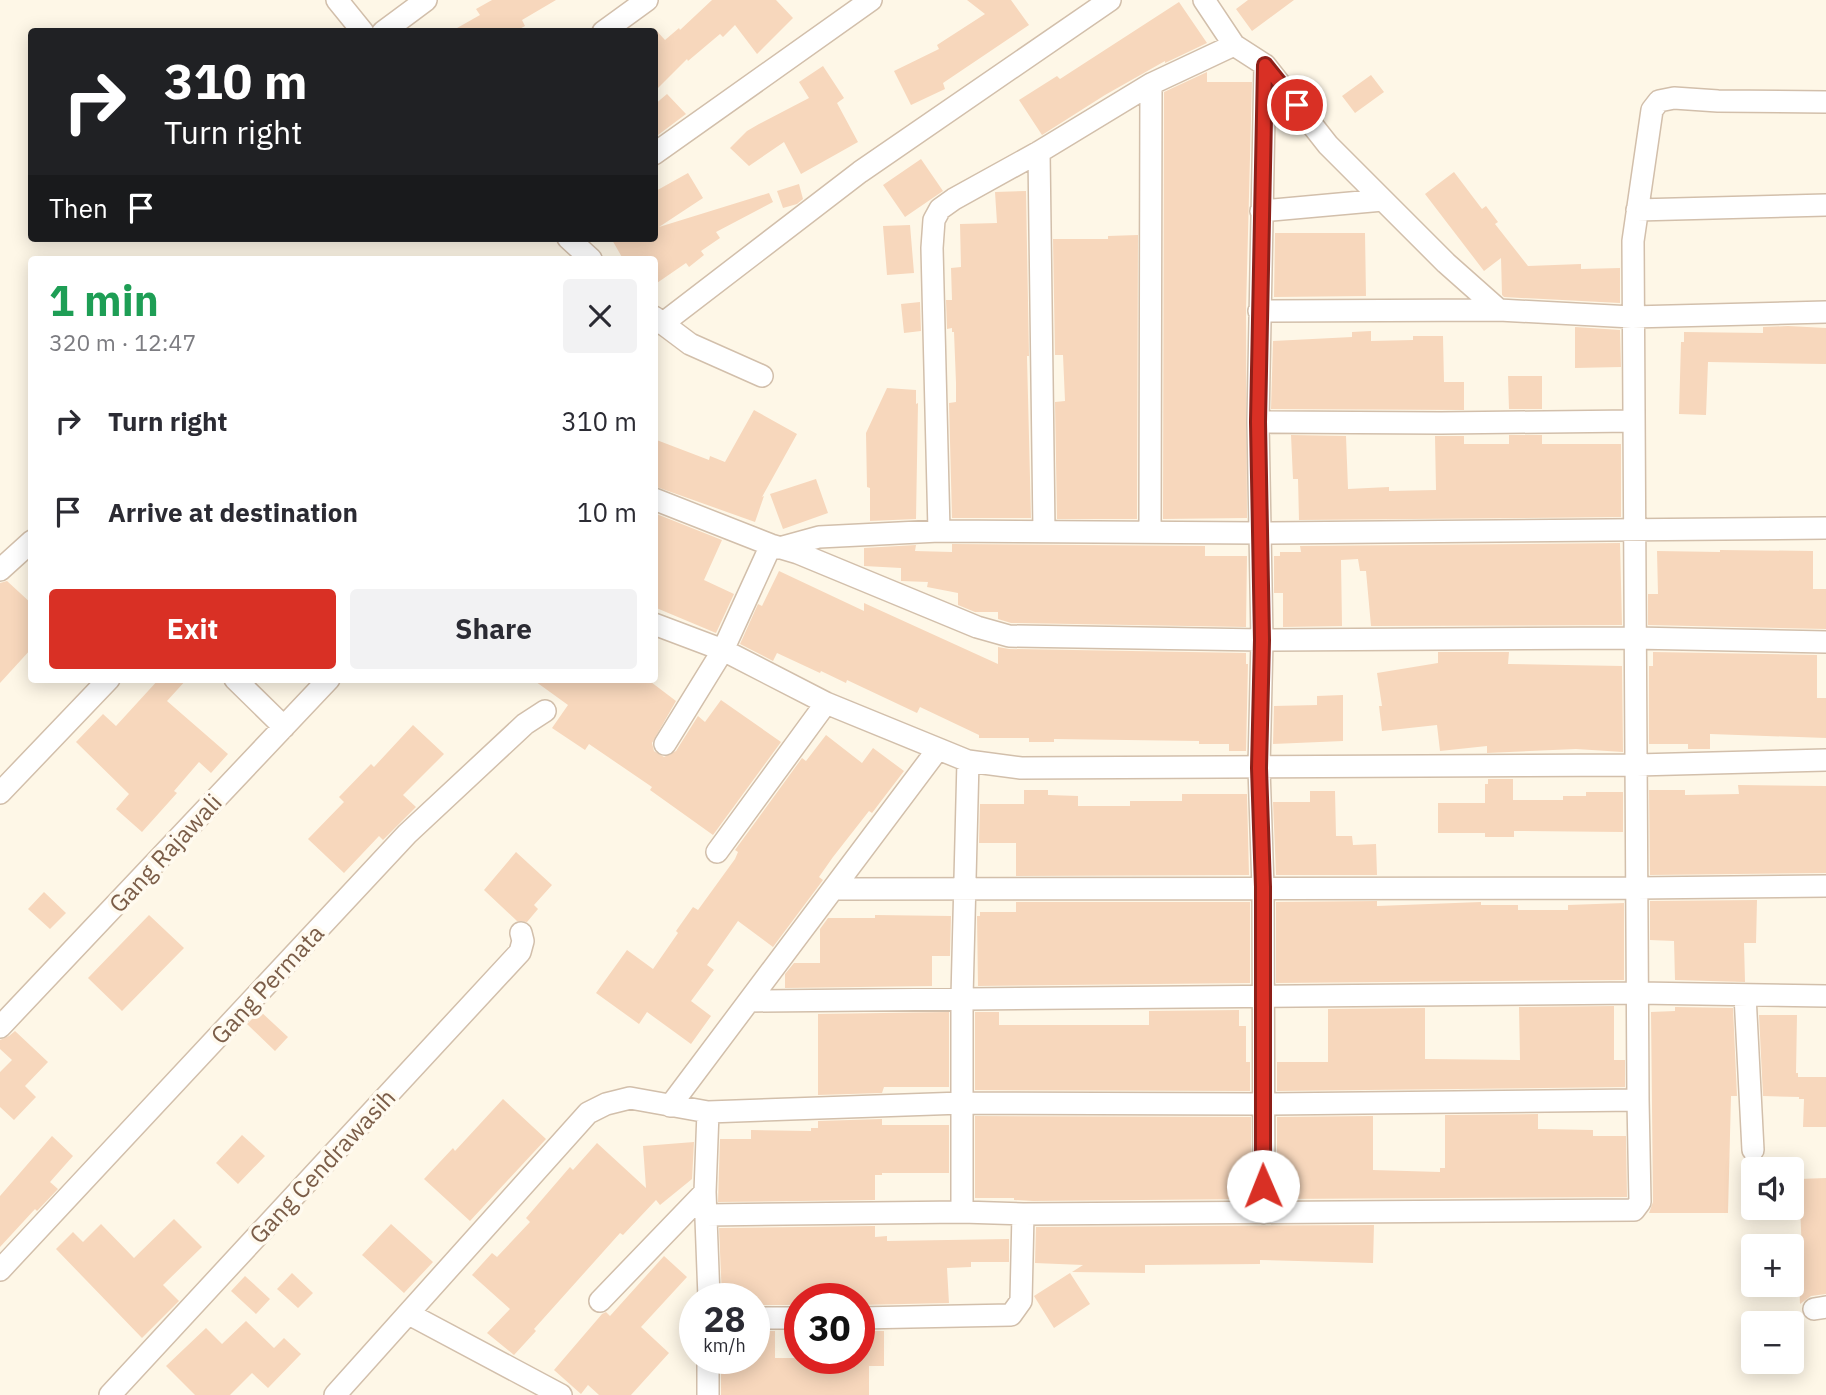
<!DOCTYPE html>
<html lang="en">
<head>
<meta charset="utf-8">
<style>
	:root { --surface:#fff; --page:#f2f2f3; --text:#2b2b33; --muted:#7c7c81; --accent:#d93025 }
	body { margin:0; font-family:"IBM Plex Sans",sans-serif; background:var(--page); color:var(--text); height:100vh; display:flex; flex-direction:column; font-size:26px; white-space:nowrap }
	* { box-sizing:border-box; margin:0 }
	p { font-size:23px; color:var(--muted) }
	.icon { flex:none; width:38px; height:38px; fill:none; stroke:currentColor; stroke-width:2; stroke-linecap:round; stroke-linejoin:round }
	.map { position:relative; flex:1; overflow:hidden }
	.sheet { position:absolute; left:28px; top:256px; width:630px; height:427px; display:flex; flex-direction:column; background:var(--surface); border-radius:7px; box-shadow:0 4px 18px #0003 }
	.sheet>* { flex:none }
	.hud { position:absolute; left:28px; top:28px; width:630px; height:214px; border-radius:7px; box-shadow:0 4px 18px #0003; background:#202124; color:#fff; overflow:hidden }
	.buttons { position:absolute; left:1741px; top:1157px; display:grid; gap:14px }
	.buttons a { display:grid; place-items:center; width:63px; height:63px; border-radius:7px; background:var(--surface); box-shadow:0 4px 18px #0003; font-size:35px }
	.speed { position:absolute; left:679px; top:1283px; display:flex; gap:14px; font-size:35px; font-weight:700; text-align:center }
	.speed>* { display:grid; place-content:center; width:91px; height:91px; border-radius:50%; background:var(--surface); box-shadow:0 4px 18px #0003; line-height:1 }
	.speed small { font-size:18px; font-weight:400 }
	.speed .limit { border:10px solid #d22; background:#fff; color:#111 }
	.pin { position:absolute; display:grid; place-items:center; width:60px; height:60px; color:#fff; margin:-30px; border:4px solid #fff; border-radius:50%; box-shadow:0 2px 7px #0007 }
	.me { position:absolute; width:77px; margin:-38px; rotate:359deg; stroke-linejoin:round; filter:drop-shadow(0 0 5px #0008) }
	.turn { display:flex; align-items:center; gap:24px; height:147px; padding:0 21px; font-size:32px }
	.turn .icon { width:91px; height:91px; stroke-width:2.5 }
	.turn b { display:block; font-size:49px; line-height:60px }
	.then { display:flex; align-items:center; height:66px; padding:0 21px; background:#0003; gap:14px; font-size:26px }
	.round { display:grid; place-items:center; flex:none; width:74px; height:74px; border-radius:7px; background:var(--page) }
	.overview { display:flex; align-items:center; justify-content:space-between; height:119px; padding:0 21px }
	h1 { font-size:42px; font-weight:700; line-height:52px; color:#1e9e55 }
	.cta { display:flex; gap:14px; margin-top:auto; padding:14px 21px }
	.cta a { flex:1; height:80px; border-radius:7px; background:var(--accent); color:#fff; font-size:28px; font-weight:700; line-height:80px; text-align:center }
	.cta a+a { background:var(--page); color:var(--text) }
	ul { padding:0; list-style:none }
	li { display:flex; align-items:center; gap:21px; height:91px; padding:0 21px }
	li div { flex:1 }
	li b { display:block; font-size:26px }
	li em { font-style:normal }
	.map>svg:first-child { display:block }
</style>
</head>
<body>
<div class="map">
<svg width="1826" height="1395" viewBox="0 0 1826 1395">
	<rect width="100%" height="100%" fill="#fef7e7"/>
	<path fill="#f7d7bc" d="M492,0H556L522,20L525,26L514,32H450L480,15L476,9Z
		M712,0H776L793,18L757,54L735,25L723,37L720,34L688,61L687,59L654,92V28L665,40L679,28L680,30Z
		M967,0H1011L1029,25L943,83L945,89L911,105L894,71L939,49L937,45L985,14Z
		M1248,0H1294L1252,31L1236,9Z
		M1179,2L1207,43L1165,63V61L1105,95L1042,135L1019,100L1057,76L1060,79Z
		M823,66L844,98L837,103L858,142L801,174L784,142L749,166L730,148L747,131L759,124L809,98L799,82Z
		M1207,72V82H1252L1246,310L1247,518L1163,519L1164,92Z
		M1371,75L1384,92L1355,113L1342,96Z
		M667,94L686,114L654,138V105Z
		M921,159L943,191L905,217L883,185Z
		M1454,172L1482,209L1486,206L1498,222L1495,224L1528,266L1581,264V269L1620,268V303L1504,297L1502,295L1501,258L1484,271L1425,194Z
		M688,173L703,198L659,227L769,193L773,202L716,232L720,238L701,251L704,255L689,267L686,263L654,285V259H623L611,238H654V192Z
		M799,184L803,199L797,204L783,208L777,191Z
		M1026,191L1029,356H1027L1031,518H952L949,403L956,402V383L954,332H952V328L947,329L946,300H952L951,268L961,267L960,224L997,223L995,192Z
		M910,225L914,273L887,275L883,226Z
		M1275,233H1365L1366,296L1274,297Z
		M1138,235L1137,519H1057L1055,402L1065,401L1063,355H1055L1053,239H1108V236Z
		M920,302L921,331L904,333L901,304Z
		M1788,326L1826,328V364L1708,362L1706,415L1679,414L1681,342H1684V332L1763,333V327Z
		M1575,327L1620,330L1621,367L1575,368Z
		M1371,331V341L1413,340V336H1443L1444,382H1464V410L1271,409L1273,341L1352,337V332Z
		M1508,376H1542V409H1509Z
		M887,388L916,390V404L918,403L916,519L870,521V488L867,487L866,433Z
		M754,410L797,434L762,497L764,496L755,522L654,486V439L709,460L710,456L725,462Z
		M1291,435L1346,436L1348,489L1389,487V491L1436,490L1435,436H1464V444H1509V435H1542V444H1621V517L1299,520L1298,479H1293Z
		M816,479L828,513L783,529L770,494Z
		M654,513L722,540L704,580L734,594L716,633L654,607Z
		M1620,543L1622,625L1371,626L1366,571H1360L1358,559L1341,560L1342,626L1283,627V593H1274V556H1280V552H1301L1300,546Z
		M952,544L1205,546V556H1247L1246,627L1011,623L998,619V612H975L958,605V593L927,587L928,582L901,581V568L864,566V548L916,545L915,551L952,552Z
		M1720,550L1813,551V589H1826V629L1648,625V594H1658L1657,551L1720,552Z
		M779,571L864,611V603L998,664V647L1009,649L1246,653V664H1248L1246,751H1229V744H1199V741L1054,739V742H1029V738H979V735L920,707L917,713L847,680L846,683L821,671L820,673L777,653L773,661L740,644L758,604L762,606Z
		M7,581L32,604V648L0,683V583Z
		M1438,652H1509L1508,664L1622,666L1623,752L1576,749L1487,753V746L1440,751L1437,725L1382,731L1379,706H1382L1377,673L1438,663Z
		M1653,652L1817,655V698H1826V738L1710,734V749H1688V744H1649V666H1653Z
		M159,679H187L167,701L228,754L211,773L199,762L174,791L177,793L142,832L116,809L129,794L76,742L103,714L116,726Z
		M532,679H647L676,701L652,743L654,751L664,757L676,751L698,716L705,722L721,700L781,742L713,835L650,790L652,787L589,744L585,750L552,728L568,705Z
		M1343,695V741L1273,744L1274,706L1317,705V696Z
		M413,725L444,754L403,795L416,807L383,840L379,836L344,873L308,839L344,802L339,797L371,764L374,767Z
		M826,735L862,763L873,748L904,771L872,813L869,811L833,857L819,877L823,880L773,947L738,921L707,965L714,970L691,1001L711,1016L691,1044L647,1012L639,1024L596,993L627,950L653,969L678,933L676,931L693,907L698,910L735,859L738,852L735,850L802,758L806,761Z
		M1488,779H1513V800H1563V796H1586V792H1623V832L1514,831V837H1485V833H1438V803H1485V784H1488Z
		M1738,785L1826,786V873L1650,875L1649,790H1685V795L1739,794Z
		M1024,790H1048V795L1078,796V806H1130V801H1182V794H1247L1249,875L1016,876V843H979L980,804H1024Z
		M1310,791H1335L1336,836H1352L1353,845L1376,844L1377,875H1276L1273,802H1310Z
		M516,852L552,885L534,905L538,909L527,922L517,921L484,890Z
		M44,892L66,913L50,929L28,909Z
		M1757,900L1756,943H1744L1745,982L1675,980L1674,941L1650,940V901Z
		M1377,901V906L1481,902V905H1518V910H1568V905L1624,903V980L1276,983V902Z
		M1016,902H1250V983L978,986L977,916H980V912H1016Z
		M149,915L184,948L122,1011L88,978Z
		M875,915L951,916L950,956H932V986L785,988V974L794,963H820V929L828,918H875Z
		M1614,1006V1060H1625V1087L1277,1091V1062H1328V1009L1425,1008V1059L1520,1060L1519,1007Z
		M1675,1007L1733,1008L1737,1096H1731L1728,1213H1649L1653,1202L1651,1012L1675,1011Z
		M1239,1010V1026H1246V1062H1250V1091L975,1090V1012H999V1025H1149V1011Z
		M260,1011L288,1037L275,1051L247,1024Z
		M949,1012V1087H884L882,1093L818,1095V1014Z
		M1759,1015H1797L1796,1073H1798V1077H1826V1127H1803L1804,1099H1799V1097L1763,1096Z
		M15,1031L48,1062L25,1086L36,1097L14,1120L0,1107V1072L12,1060L0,1049V1040L9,1036Z
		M503,1099L546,1139L470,1221L424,1179L453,1148L455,1151Z
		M1538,1114V1129L1593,1130V1136H1626L1627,1197L1277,1199V1117L1373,1116V1170L1440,1172V1168H1445V1115Z
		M975,1116L1251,1117V1199L1033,1201L1014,1200V1198H975Z
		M882,1119V1125H949V1173H882V1175H875V1200L718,1202L720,1139H751V1130L811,1131V1128H818V1121Z
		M242,1135L265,1156L238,1184L216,1163Z
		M52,1136L73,1156L50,1182L58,1189L37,1211L35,1209L0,1247V1196Z
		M694,1142L692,1179L660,1205L656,1200L623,1235L620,1233L534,1329L536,1331L514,1355L487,1333L510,1309L472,1275L492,1253L497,1257L530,1222L526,1218L570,1167L573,1170L597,1143L646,1188L643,1146Z
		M1826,1178V1294L1811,1296L1800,1304L1799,1280H1803L1799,1179Z
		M174,1219L202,1247L163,1285L179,1301L142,1338L56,1249L73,1232L83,1242L101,1224L134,1258Z
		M391,1224L433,1262L404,1293L362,1255Z
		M1374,1225L1373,1263L1260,1260V1264L1145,1265V1273L1072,1272L1083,1265L1035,1263L1036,1227Z
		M875,1226V1237L887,1236V1241L1009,1239V1262H971V1267L947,1268L949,1303L859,1305V1298H800V1305H754V1298H722L719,1228Z
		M664,1256L687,1277L641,1327L669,1353L631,1395H599L588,1385L581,1394L554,1370L602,1314L606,1312L610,1316Z
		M292,1273L313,1293L298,1308L277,1289Z
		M1070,1273L1090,1304L1054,1328L1034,1296Z
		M245,1276L270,1299L256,1314L231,1291Z
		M246,1321L274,1348L284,1338L301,1354L268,1388L252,1373L230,1395H195L166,1366L206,1328L222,1344Z
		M754,1331H775V1358H859V1331H884V1366H869V1395H721V1358H754Z"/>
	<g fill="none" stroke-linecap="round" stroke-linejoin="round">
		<g stroke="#d2bfab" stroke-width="24">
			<path id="minor" d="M337,0L363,32
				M1204,0L1234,45L1265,65L1328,145L1446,263L1499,310
				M383,32L426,0
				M603,32L647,0
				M1039,152L1044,531
				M654,154L871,0
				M1637,210L1826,205
				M1261,211L1383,200
				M568,238L591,259
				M1259,311L1499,310L1632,317L1826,312
				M654,317L690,344L762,376
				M662,324L860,172L1110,0
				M1258,422L1441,423L1634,421
				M654,499L771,545L798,553L977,627L1009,636L1262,640L1635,638L1826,642
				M939,531L932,248L934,220L940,209L954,199L1039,152L1151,84L1234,45
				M1150,531L1151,84
				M779,548L819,537L939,531L1260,533L1826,528
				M0,570L32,541
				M654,624L723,650L826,703L968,761L1021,768L1637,765L1826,760
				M235,679L284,727
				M665,744L723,650L771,545
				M0,793L109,679
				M717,852L826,703
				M833,889L1637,888L1826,886
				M1745,995L1753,1150
				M749,1001L1638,993L1826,996
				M0,1027L329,679
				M670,1106L938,749
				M708,1112L705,1192L709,1298
				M962,1212V997L968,761
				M1264,1213L1263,888L1259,768L1262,640L1258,422L1265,65
				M706,1215L962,1212L1023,1214L1634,1210L1640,1202L1638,1100L1633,241L1652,110L1659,101L1674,98L1718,101L1826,102
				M0,1270L407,834L525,724L545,711
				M600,1301L705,1192
				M1814,1309L1826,1307
				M409,1314L561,1395
				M754,1318H800
				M859,1318L1011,1315L1021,1301L1023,1214
				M708,1358V1395
				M110,1395L520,952L523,941L521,933
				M335,1395L588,1113L606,1104L630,1098L708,1112L962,1103L1262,1104L1638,1100"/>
		</g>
		<use href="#minor" stroke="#fff" stroke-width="21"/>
	</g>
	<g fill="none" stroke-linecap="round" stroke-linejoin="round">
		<g stroke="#8d1f18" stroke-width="18">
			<path id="route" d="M1263,1186V887L1259,768L1262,640L1258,422L1265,65L1297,105"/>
		</g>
		<use href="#route" stroke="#d93025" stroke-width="12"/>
	</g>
	<g text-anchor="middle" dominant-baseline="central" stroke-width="7" stroke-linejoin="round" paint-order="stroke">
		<g font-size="24" fill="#7b5d48" stroke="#fffaef">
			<text transform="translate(165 853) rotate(-47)">Gang Rajawali</text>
			<text transform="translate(267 984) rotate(-47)">Gang Permata</text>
			<text transform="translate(322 1166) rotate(-47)">Gang Cendrawasih</text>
		</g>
	</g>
</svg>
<div class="buttons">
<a><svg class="icon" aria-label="sound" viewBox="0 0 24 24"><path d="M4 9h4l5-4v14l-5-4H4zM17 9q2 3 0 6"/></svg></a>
<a>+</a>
<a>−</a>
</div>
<div class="speed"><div>28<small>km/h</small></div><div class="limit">30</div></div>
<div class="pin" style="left:1297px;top:105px;background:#d93025"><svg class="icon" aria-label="arrive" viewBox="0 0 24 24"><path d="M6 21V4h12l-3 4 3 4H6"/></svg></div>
<svg class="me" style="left:1263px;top:1186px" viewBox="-20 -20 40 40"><circle r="19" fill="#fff"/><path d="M0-13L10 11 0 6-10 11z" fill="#d93025"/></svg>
<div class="hud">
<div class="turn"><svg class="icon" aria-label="right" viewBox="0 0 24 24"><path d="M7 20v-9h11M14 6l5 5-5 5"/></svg><div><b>310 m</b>Turn right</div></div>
<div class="then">Then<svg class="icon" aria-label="arrive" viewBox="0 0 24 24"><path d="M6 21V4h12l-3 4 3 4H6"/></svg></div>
</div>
<section class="sheet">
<div class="overview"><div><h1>1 min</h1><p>320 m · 12:47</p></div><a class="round"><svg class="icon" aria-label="close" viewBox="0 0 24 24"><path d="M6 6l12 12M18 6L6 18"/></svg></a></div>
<ul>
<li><svg class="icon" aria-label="right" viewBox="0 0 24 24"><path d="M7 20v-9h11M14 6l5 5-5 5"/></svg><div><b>Turn right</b></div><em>310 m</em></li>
<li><svg class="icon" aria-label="arrive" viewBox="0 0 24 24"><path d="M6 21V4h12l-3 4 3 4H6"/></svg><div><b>Arrive at destination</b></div><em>10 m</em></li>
</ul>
<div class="cta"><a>Exit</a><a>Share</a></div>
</section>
</div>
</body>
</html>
